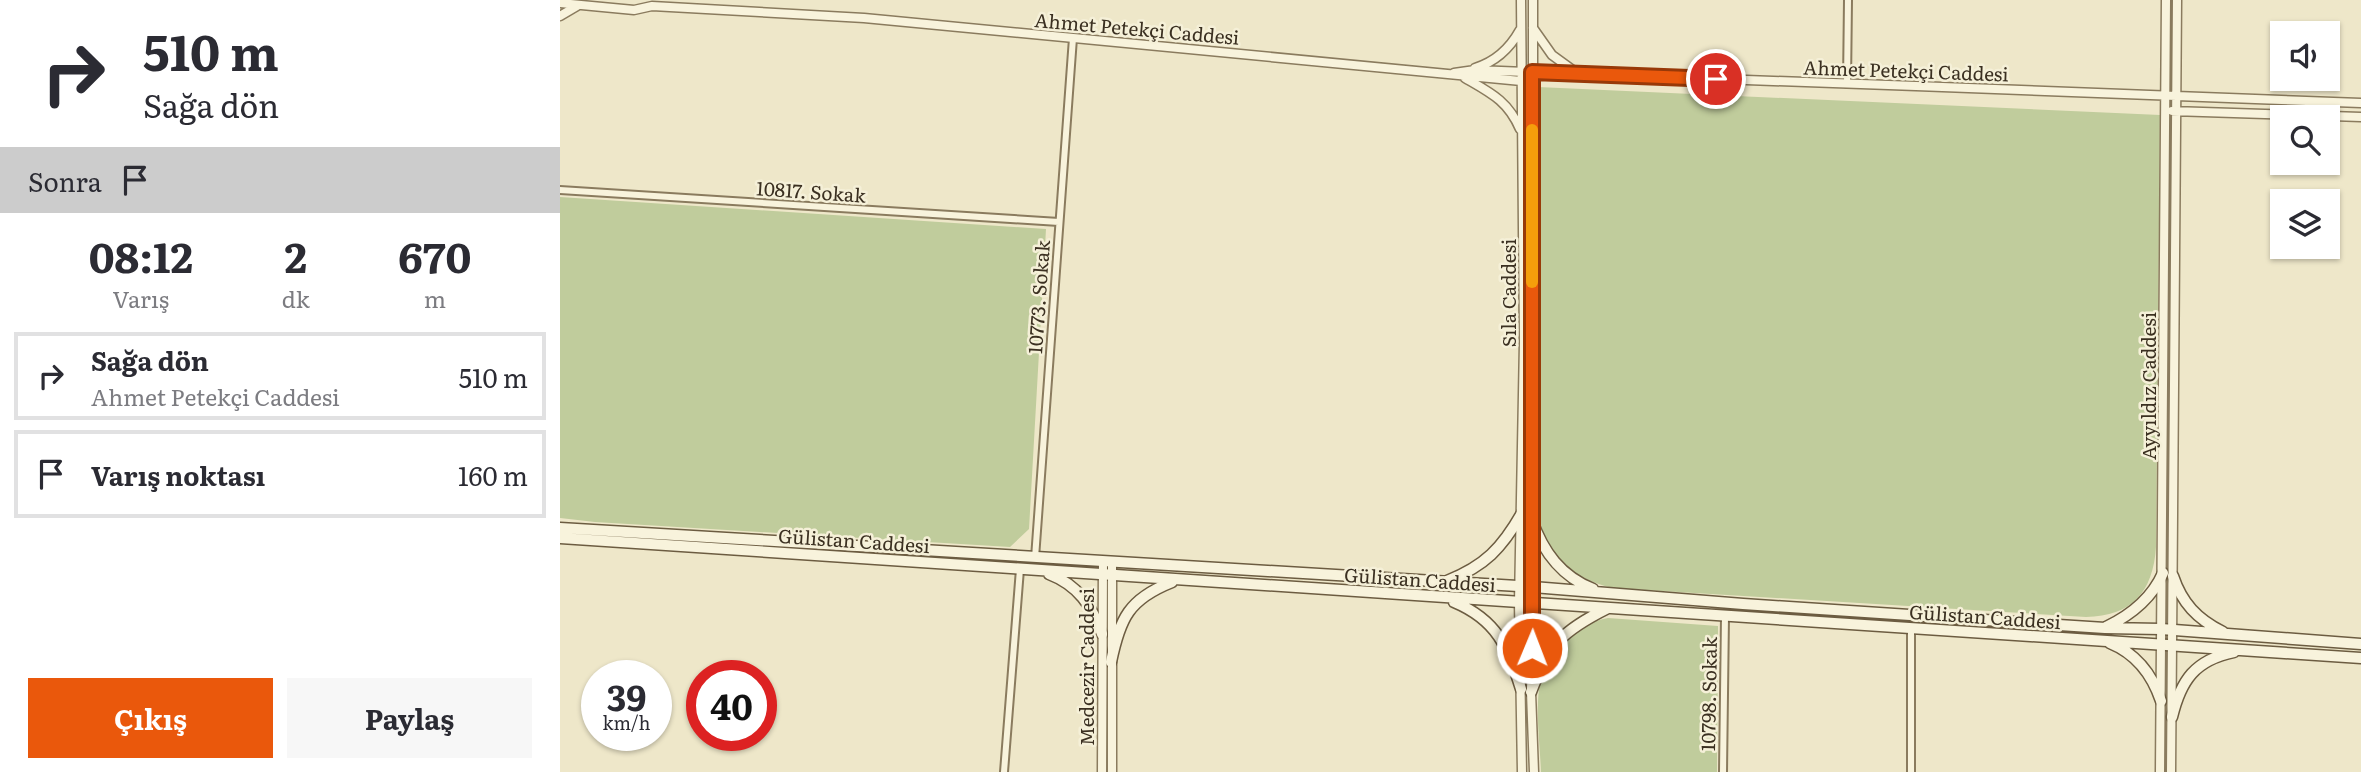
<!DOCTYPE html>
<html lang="tr">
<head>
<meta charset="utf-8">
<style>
	:root { --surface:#fff; --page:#f7f7f7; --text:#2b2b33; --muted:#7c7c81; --line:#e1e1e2; --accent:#ea580c }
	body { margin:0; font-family:Literata,serif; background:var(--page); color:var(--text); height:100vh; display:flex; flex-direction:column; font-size:26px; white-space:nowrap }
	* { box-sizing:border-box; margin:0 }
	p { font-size:23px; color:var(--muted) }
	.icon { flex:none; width:38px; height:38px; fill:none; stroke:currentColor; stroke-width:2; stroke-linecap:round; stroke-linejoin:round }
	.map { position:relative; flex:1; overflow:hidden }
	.drawer { display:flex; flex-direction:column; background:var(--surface); width:560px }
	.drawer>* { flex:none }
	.hud { background:#fff; color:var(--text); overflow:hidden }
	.fabs { position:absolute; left:1710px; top:21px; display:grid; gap:14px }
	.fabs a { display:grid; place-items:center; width:70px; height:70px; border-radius:0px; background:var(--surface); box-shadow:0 2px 5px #0004; font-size:35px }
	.speed { position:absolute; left:21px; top:660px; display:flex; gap:14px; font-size:35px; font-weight:700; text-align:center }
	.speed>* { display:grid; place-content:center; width:91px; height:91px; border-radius:50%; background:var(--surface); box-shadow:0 2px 5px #0004; line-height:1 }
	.speed small { font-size:18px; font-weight:400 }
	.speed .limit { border:10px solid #d22; background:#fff; color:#111 }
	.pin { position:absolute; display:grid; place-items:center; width:60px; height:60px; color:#fff; margin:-30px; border:4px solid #fff; border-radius:50%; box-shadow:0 2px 7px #0007 }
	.me { position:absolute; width:77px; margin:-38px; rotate:1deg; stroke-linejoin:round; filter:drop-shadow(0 0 5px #0008) }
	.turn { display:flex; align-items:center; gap:24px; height:147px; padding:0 28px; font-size:32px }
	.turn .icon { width:91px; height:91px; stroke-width:2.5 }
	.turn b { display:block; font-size:49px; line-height:60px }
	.then { display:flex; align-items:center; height:66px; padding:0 28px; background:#0003; gap:14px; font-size:26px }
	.eta { display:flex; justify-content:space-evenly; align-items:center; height:119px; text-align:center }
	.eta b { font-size:42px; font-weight:700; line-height:49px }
	.cta { display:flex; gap:14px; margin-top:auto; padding:14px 28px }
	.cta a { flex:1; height:80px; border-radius:0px; background:var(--accent); color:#fff; font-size:28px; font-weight:700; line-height:80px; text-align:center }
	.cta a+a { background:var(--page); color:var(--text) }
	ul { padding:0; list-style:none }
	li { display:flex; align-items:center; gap:21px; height:88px; margin:0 14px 10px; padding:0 14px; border:4px solid var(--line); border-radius:0px }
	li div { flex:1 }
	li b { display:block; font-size:26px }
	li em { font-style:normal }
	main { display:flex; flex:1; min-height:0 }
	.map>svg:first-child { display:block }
</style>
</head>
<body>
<main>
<section class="drawer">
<div class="hud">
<div class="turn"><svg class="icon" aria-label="right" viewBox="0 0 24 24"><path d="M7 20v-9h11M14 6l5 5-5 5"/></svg><div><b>510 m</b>Sağa dön</div></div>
<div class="then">Sonra<svg class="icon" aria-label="arrive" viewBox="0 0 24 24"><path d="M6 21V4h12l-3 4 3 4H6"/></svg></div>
</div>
<div class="eta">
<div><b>08:12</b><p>Varış</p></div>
<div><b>2</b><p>dk</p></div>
<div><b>670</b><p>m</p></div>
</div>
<ul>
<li><svg class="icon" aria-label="right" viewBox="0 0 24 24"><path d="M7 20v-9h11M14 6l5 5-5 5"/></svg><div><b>Sağa dön</b><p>Ahmet Petekçi Caddesi</p></div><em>510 m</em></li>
<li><svg class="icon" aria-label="arrive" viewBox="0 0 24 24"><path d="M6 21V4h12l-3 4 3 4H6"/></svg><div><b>Varış noktası</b></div><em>160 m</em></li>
</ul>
<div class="cta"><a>Çıkış</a><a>Paylaş</a></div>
</section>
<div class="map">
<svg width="1801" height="772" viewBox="0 0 1801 772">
	<rect width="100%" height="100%" fill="#eee7c9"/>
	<path fill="#c0cc9c" d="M978,87L1600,115L1596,547C1593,592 1572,616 1526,617L1053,588C1009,578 982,553 978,507Z
		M0,197L486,229L469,529L450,547L35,522L0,518Z
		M1048,618L1158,626L1157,772H981C980,745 975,709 980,683C987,651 1016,623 1048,618Z"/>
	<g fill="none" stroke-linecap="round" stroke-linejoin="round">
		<g stroke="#8a7b5e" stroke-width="10">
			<path id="minor" d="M1287,84L1288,0
				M0,190L499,222
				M475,558L513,38
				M1351,629V772
				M444,772L460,569
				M1163,772L1165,616"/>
		</g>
		<g stroke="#8a7b5e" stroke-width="11">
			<path id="tertiary" d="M961,0L964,342L959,603L962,772
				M973,0V587L971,692L974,772
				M0,3L74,10L92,6L304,18L972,82
				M0,16L17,6
				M973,28L992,55L1014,71
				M915,68C935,62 950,48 960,30
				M894,73L915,70L941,71C1228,81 1514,92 1801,103
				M905,78C931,93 948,101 960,129
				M1612,111L1801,117
				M542,772L543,562
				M552,772V562
				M1600,772L1606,0
				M1611,772L1617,0"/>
		</g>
		<g stroke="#6c5c41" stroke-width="13">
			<path id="secondary" d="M972,520C983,552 1001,576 1033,589
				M0,528L973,587L1183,604L1545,628L1601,629L1801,644
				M0,538L1801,658
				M489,574C518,585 532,606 542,634
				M1613,576C1622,603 1637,619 1663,632
				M887,581C925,566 942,548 962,513
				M894,602C937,620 948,647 961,689
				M1546,627C1571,615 1592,598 1603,573
				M1550,643C1577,654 1592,674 1601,701
				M551,662C560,618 569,599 612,582
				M971,692C989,644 1002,631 1048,608
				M1612,717C1621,680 1635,660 1674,652"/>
		</g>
		<use href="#minor" stroke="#f8f3dc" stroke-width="6"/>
		<use href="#tertiary" stroke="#f8f3dc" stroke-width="8"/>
		<use href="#secondary" stroke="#f8f3dc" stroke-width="10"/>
	</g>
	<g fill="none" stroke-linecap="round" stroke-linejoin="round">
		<g stroke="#983908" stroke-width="18">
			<path id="route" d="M972,648V72L1156,79"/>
		</g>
		<use href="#route" stroke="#ea580c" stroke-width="12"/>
		<path stroke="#f59e0b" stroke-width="12" d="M972,130V282"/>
	</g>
	<g text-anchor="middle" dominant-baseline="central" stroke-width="5" stroke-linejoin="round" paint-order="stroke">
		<g font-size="19" fill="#3b3021" stroke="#f5f0d8">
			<text transform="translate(577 28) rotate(5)">Ahmet Petekçi Caddesi</text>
			<text transform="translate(1346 70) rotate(2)">Ahmet Petekçi Caddesi</text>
			<text transform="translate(251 191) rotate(4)">10817. Sokak</text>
			<text transform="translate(948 293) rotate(-90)">Sıla Caddesi</text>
			<text transform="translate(478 297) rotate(-86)">10773. Sokak</text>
			<text transform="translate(1588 386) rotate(-90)">Ayyıldız Caddesi</text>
			<text transform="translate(294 540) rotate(4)">Gülistan Caddesi</text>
			<text transform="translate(860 579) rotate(4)">Gülistan Caddesi</text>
			<text transform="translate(1425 616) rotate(4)">Gülistan Caddesi</text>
			<text transform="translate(526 667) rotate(-90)">Medcezir Caddesi</text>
			<text transform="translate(1148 694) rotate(-89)">10798. Sokak</text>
		</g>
	</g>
</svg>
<div class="fabs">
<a><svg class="icon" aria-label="sound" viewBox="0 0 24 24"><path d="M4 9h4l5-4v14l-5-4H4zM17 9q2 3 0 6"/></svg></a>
<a><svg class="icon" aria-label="search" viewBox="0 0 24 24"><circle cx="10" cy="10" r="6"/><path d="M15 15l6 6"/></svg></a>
<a><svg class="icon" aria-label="layers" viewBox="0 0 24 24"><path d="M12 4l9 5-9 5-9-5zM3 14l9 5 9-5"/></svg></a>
</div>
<div class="speed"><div>39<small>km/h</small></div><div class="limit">40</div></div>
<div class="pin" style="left:1156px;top:79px;background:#d93025"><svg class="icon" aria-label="arrive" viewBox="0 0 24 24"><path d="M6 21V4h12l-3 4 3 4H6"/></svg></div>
<svg class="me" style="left:972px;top:648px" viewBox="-20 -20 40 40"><circle r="17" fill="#ea580c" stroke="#fff" stroke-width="3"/><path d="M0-11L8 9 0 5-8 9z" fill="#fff"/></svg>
</div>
</main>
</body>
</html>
